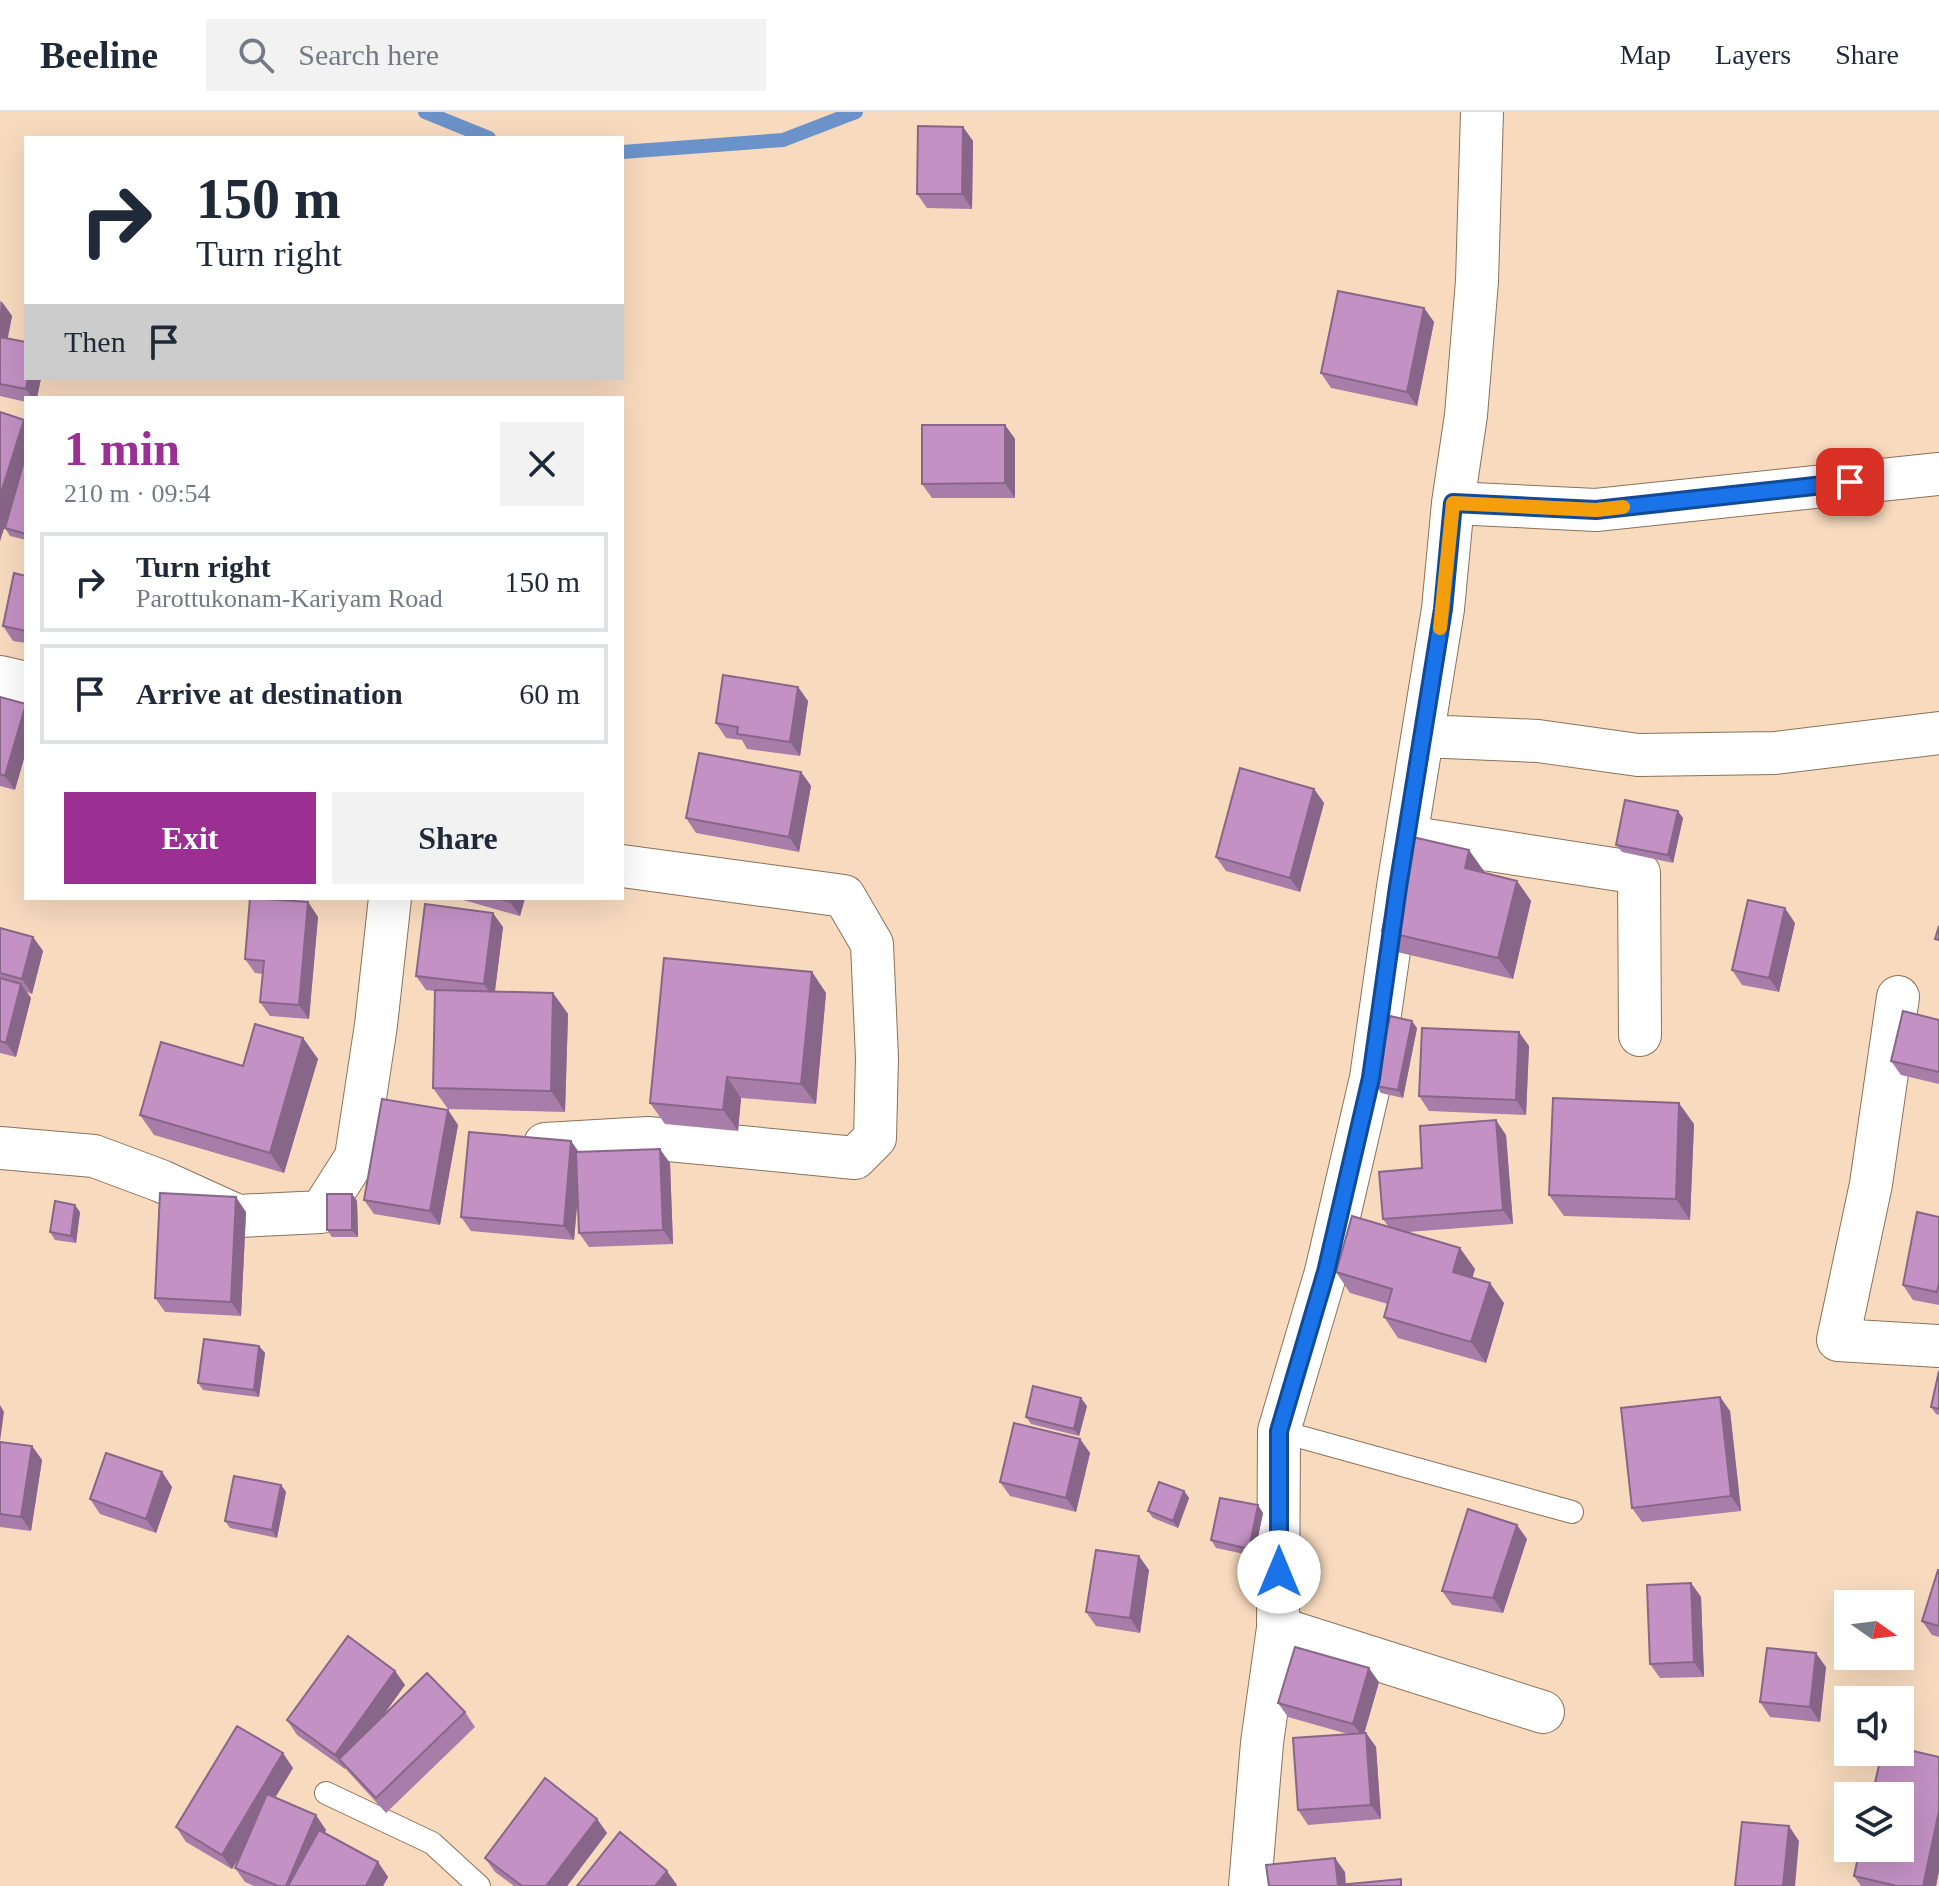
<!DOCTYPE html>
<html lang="en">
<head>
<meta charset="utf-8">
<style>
	:root { --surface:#fff; --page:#f2f2f3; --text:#1f2937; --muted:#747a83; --line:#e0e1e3; --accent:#9b3092 }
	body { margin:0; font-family:Georgia,serif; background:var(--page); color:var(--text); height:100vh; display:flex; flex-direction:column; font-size:30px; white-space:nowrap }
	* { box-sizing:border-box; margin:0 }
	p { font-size:26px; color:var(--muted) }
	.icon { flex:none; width:44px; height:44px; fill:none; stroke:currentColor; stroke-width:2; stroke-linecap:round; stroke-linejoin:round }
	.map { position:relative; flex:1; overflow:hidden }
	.details { position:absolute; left:24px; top:284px; width:600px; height:504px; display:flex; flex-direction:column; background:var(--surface); border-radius:0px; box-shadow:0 8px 32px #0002 }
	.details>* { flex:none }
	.banner { position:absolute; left:24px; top:24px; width:600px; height:244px; border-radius:0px; box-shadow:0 8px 32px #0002; background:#fff; color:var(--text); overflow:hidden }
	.needle { width:52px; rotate:104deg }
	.controls { position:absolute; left:1834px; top:1478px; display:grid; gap:16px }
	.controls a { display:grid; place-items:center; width:80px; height:80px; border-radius:0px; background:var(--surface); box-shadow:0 8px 32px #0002; font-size:40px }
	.pin { position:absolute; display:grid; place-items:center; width:68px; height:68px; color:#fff; margin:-34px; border-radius:16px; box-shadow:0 4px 12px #0006 }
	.me { position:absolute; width:88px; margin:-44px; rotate:0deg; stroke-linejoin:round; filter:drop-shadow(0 0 6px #0008) }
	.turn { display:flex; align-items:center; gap:28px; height:168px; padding:0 40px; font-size:36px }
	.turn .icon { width:104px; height:104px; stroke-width:2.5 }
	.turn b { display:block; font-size:56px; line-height:68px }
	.then { display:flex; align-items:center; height:76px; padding:0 40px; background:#0003; gap:16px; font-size:30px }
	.round { display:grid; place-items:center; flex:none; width:84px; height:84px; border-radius:0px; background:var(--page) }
	.summary { display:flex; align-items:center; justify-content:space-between; height:136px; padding:0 40px }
	h1 { font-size:48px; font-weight:800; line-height:60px; color:var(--accent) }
	.action { display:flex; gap:16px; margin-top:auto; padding:16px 40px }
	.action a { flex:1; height:92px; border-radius:0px; background:var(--accent); color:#fff; font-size:32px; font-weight:800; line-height:92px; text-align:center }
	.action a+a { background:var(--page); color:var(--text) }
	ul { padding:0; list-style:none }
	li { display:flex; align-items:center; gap:24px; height:100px; margin:0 16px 12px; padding:0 24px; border:4px solid var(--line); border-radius:0px }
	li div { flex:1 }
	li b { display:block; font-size:30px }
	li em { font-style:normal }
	header { display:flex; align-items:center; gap:48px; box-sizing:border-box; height:112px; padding:0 40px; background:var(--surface); border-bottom:2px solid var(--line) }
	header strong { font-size:38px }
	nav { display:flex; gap:44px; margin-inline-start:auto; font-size:28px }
	.search { width:560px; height:72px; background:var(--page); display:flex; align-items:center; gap:20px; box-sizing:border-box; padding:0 28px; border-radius:0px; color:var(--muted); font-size:30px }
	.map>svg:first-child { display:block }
</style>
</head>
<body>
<header>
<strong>Beeline</strong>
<div class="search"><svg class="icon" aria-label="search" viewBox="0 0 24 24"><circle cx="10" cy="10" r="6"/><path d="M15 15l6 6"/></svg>Search here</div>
<nav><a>Map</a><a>Layers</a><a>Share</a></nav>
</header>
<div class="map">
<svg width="1939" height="1774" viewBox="0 0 1939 1774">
	<rect width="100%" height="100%" fill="#f8dbbf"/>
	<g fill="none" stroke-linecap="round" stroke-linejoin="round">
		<path stroke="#6c93c9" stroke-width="14" d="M425,0L489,26
			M622,40L783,28L856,0"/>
		<g stroke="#8c7158" stroke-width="24">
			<path id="service" d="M1279,1319L1572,1400
				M326,1681L432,1731L479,1774"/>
		</g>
		<g stroke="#8c7158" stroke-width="44">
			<path id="minor" d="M1453,391L1596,398L1939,362
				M0,565L26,571
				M1423,624L1538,629L1638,643L1775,641L1939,621
				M1407,725L1639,761L1640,923
				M1898,885L1871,1072L1838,1228L1939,1234
				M545,1032L648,1026L855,1046L875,1026L877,946L872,832L844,784L622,754
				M0,1036L94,1044L161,1069L238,1104L321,1100L356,1045L376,913L390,786
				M1278,1516L1543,1600
				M1250,1774L1262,1631L1278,1516L1279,1319L1326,1160L1371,966L1398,775L1443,497L1453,391L1466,303L1477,169L1482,0"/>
		</g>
		<use href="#service" stroke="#fff" stroke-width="22"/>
		<use href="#minor" stroke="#fff" stroke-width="42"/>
	</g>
	<path fill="#a87da9" d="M963,15L973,29L972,97L927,96L917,82Z
		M0,189L2,190L12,204L8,226L26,266H41L37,286H26V290L0,284Z
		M1424,196L1434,210L1417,294L1331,276L1321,261Z
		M0,300L24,308L26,310V428L10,424L5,416L9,400L0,429Z
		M1005,313L1015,327V386H932L922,372Z
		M26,464V531L13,529L3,514Z
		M798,575L808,589L800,644L747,637L742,628L726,626L716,611Z
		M0,585L15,678L0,674Z
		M801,660L811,674L799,740L696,721L686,706Z
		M1314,677L1324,691L1300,780L1226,759L1216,745Z
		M1683,706L1673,751L1622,740L1616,733Z
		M1484,759V761L1517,769L1531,789L1513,867L1397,840L1382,819Z
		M456,786H525L520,804Z
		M308,790L318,805L309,907L270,904L260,890L263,862L255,861L245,847Z
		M1795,811L1779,880L1742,873L1732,858Z
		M503,815L495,879L553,881L568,902L565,1000L448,997L433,976L435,879L426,878L416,864Z
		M0,816L33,825L43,839L32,882L27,880L31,886L16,945L0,941Z
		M812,860L826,881L816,992L741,986L738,1019L665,1012L650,991Z
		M1939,908V972L1901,963L1891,949Z
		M1417,916L1403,986L1381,981L1376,974Z
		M303,926L318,947L284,1061L154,1023L140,1003Z
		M1529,934L1526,1003L1429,999L1419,984Z
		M448,998L458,1013L440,1113L374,1102L364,1088Z
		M1694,1012L1690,1108L1564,1104L1549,1083Z
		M1506,1023L1513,1112L1408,1120L1475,1157L1472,1165L1504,1191L1486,1251L1398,1226L1384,1205L1388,1192L1350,1181L1336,1160L1388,1114L1383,1107L1422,1056Z
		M571,1029L579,1040L670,1051L673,1132L589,1135L579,1121L578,1085L574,1128L471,1119L461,1105Z
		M352,1082L357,1089L358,1125H332L327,1118Z
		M80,1100L76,1131L55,1128L50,1120Z
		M246,1100L241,1204L165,1200L155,1186Z
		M1939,1105V1193L1913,1188L1903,1173Z
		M259,1234L265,1241L259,1285L203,1278L198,1271Z
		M1939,1259V1303L1936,1302L1931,1295Z
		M1720,1285L1730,1299L1741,1399L1642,1410L1632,1396Z
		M1087,1294L1079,1324L1031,1312L1026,1305Z
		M1080,1327L1090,1341L1076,1400L1010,1384L1000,1370Z
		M0,1330L32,1334L42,1348L31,1419L0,1415Z
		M162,1360L172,1375L156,1421L100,1402L90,1387Z
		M281,1373L286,1380L277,1426L230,1416L225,1409Z
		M1184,1379L1189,1386L1178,1416L1153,1406L1148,1399Z
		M1263,1401L1254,1444L1216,1436L1211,1428Z
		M1527,1427L1503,1501L1452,1493L1442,1479Z
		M1149,1458L1140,1521L1096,1514L1086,1500Z
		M1939,1458V1525L1932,1523L1922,1509Z
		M1691,1471L1701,1485L1704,1565L1660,1566L1650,1552Z
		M1826,1555L1820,1610L1770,1605L1760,1590Z
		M395,1559L405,1573L382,1605L465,1600L475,1615L386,1701L345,1656V1657L297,1623L287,1608Z
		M1379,1570L1364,1621H1366L1376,1635L1381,1707L1308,1713L1298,1698L1348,1622L1288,1605L1278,1591Z
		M1939,1645V1759L1936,1774H1861L1854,1764Z
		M293,1656L275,1686L326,1718L324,1721L378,1750L388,1765L383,1774H254L245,1770L235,1756L240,1744L232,1757L186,1730L176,1715Z
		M597,1707L607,1721L567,1774H514L495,1760L485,1746Z"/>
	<path fill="#886689" d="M963,15L973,29L972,97L962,82Z
		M2,190L12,204L5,238L0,231V199Z
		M1424,196L1434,210L1417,294L1407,280Z
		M28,266H41L37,286H32L26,277Z
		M24,308L26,310V348L0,429V384Z
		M1005,313L1015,327V386L1005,371Z
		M798,575L808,589L800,644L790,630Z
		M26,592V640L15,678L5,664Z
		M801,660L811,674L799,740L789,725Z
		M1314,677L1324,691L1300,780L1290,766Z
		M1678,699L1683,706L1673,751L1668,743Z
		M1469,738L1484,759L1479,777L1465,756Z
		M1517,769L1531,789L1513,867L1498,846Z
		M511,786H525L520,804L510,790Z
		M308,790L318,805L309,907L299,893Z
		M1785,796L1795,811L1779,880L1769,866Z
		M493,801L503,815L494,886L484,872Z
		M33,825L43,839L32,882L22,867Z
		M812,860L826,881L816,992L801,972Z
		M21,872L31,886L16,945L6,931Z
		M553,881L568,902L565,1000L551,979Z
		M1412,909L1417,916L1403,986L1398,978Z
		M1519,920L1529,934L1526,1003L1516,988Z
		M303,926L318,947L284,1061L270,1041Z
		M727,965L741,986L738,1019L723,998Z
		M1679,991L1694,1012L1690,1108L1676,1087Z
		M448,998L458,1013L440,1113L430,1099Z
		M1496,1008L1506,1023L1513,1112L1503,1098Z
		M571,1029L581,1044L574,1128L564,1114Z
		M660,1037L670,1051L673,1132L663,1118Z
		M352,1082L357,1089L358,1125L352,1118Z
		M236,1085L246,1100L241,1204L231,1190Z
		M75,1093L80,1100L76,1131L71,1124Z
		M1460,1136L1475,1157L1468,1181L1453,1160Z
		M1490,1171L1504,1191L1486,1251L1471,1230Z
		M259,1234L265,1241L259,1285L254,1278Z
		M1720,1285L1730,1299L1741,1399L1731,1384Z
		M1081,1286L1087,1294L1079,1324L1074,1317Z
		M0,1293L4,1300L0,1329Z
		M1080,1327L1090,1341L1076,1400L1066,1386Z
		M32,1334L42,1348L31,1419L21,1405Z
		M162,1360L172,1375L156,1421L146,1407Z
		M281,1373L286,1380L277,1426L272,1418Z
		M1184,1379L1189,1386L1178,1416L1173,1409Z
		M1258,1393L1263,1401L1254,1444L1249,1437Z
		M1517,1413L1527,1427L1503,1501L1493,1486Z
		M1139,1444L1149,1458L1140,1521L1130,1506Z
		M1691,1471L1701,1485L1704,1565L1694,1550Z
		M1816,1541L1826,1555L1820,1610L1810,1595Z
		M1369,1556L1379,1570L1363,1626L1353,1612Z
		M395,1559L405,1573L346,1655L339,1647L345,1656V1657L335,1643Z
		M1366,1621L1376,1635L1381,1707L1371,1693Z
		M283,1641L293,1656L232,1757L222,1743Z
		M1939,1699V1759L1936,1774H1923Z
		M316,1703L326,1718L302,1774H286Z
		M597,1707L607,1721L567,1774H546Z
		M1789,1714L1799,1729L1795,1774H1783Z
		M1335,1746L1345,1760L1346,1774L1338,1773Z
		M378,1750L388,1765L383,1774H366Z
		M667,1759L677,1773L676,1774H655Z"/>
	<path fill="#c391c4" stroke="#886689" stroke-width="2" d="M918,14L963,15L962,82H917Z
		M1338,179L1424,196L1407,280L1321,261Z
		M0,225L26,230V266H28L26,277L0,272Z
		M0,300L24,308L0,384Z
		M922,313H1005V371L922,372Z
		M26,342V422L5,416Z
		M14,461L26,464V519L3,514Z
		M723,563L798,575L790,630L737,622L738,615L716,611Z
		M0,585L26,592L5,664L0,662Z
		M699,641L801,660L789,725L686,706Z
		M1240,656L1314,677L1290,766L1216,745Z
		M1625,688L1678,699L1668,743L1616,733Z
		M1404,723L1469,738L1465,756L1517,769L1498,846L1382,819Z
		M250,786L308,790L299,893L260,890L264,849L245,847Z
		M497,786H511L510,790Z
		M1748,788L1785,796L1769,866L1732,858Z
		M425,792L493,801L484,872L416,864Z
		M1939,814V828L1935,827Z
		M0,816L33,825L22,867L0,861Z
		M664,846L812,860L801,972L727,965L723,998L650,991Z
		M0,866L21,872L6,931L0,929Z
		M435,878L553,881L551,979L433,976Z
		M1903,899L1939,908V960L1891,949Z
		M1390,904L1412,909L1398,978L1376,974Z
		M255,912L303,926L270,1041L140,1003L161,930L243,954Z
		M1422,916L1519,920L1516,988L1419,984Z
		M1553,986L1679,991L1676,1087L1549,1083Z
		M382,987L448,998L430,1099L364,1088Z
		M1496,1008L1503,1098L1383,1107L1379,1060L1422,1056L1420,1014Z
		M469,1020L571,1029L564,1114L461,1105Z
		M660,1037L663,1118L579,1121L576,1040Z
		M160,1081L236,1085L231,1190L155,1186Z
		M327,1082H352V1118H327Z
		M55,1089L75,1093L71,1124L50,1120Z
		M1917,1100L1939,1105V1171L1937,1180L1903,1173Z
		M1352,1104L1460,1136L1453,1160L1490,1171L1471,1230L1384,1205L1392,1177L1336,1160Z
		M204,1227L259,1234L254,1278L198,1271Z
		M1939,1259V1297L1931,1295Z
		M1033,1274L1081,1286L1074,1317L1026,1305Z
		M1720,1285L1731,1384L1632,1396L1621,1296Z
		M1014,1311L1080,1327L1066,1386L1000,1370Z
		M0,1330L32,1334L21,1405L0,1402Z
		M106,1341L162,1360L146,1407L90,1387Z
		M234,1364L281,1373L272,1418L225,1409Z
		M1159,1370L1184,1379L1173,1409L1148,1399Z
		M1220,1386L1258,1393L1249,1437L1211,1428Z
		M1468,1397L1517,1413L1493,1486L1442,1479Z
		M1096,1438L1139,1444L1130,1506L1086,1500Z
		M1938,1458H1939V1514L1922,1509Z
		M1691,1471L1694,1550L1650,1552L1647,1473Z
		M348,1524L395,1559L335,1643L287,1608Z
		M1295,1535L1369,1556L1353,1612L1278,1591Z
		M1767,1536L1816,1541L1810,1595L1760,1590Z
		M427,1561L465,1600L376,1686L339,1647Z
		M237,1614L283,1641L222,1743L176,1715Z
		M1366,1621L1371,1693L1298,1698L1293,1626Z
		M1900,1636L1939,1645V1699L1923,1774H1897L1854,1764L1860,1736H1900V1684H1872L1882,1640H1900Z
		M545,1666L597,1707L546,1774H522L485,1746Z
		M267,1682L316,1703L286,1774H278L235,1756Z
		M1742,1710L1789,1714L1783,1774H1735Z
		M319,1718L378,1750L366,1774H288Z
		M620,1720L667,1759L655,1774H577Z
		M1335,1746L1338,1773L1401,1767V1774H1269L1266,1753Z"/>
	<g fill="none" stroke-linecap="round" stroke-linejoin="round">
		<g stroke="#114b97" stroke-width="20">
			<path id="route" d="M1279,1460V1319L1326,1160L1371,966L1398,775L1443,497L1453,391L1596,398L1850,370"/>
		</g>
		<use href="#route" stroke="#1a73e8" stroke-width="14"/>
		<path stroke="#f59e0b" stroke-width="14" d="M1440,516L1453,391L1596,398L1623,395"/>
	</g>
</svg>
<div class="controls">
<a><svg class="needle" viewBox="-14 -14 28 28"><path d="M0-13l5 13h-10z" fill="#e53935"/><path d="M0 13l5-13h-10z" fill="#747a83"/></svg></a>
<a><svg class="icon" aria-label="sound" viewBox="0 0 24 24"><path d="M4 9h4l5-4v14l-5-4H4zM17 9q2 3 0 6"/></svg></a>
<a><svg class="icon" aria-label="layers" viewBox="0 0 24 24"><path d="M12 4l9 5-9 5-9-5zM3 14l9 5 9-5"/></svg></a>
</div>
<div class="pin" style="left:1850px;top:370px;background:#d93025"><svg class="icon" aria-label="arrive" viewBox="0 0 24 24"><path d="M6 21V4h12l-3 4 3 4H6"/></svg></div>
<svg class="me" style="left:1279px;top:1460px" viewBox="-20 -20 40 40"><circle r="19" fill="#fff"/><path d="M0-13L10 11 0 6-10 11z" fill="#1a73e8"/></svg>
<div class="banner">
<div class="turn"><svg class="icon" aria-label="right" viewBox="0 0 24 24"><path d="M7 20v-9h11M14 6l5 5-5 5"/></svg><div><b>150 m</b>Turn right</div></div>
<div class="then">Then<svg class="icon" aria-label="arrive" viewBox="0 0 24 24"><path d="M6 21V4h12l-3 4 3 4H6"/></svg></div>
</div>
<section class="details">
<div class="summary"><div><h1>1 min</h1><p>210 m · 09:54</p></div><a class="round"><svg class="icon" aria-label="close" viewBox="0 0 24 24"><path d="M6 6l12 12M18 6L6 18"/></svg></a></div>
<ul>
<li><svg class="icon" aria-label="right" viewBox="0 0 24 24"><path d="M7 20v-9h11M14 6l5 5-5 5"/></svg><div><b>Turn right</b><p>Parottukonam-Kariyam Road</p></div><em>150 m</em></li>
<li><svg class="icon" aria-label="arrive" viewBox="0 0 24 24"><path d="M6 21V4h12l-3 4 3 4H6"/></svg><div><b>Arrive at destination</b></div><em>60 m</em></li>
</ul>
<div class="action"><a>Exit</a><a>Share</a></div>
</section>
</div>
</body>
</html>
